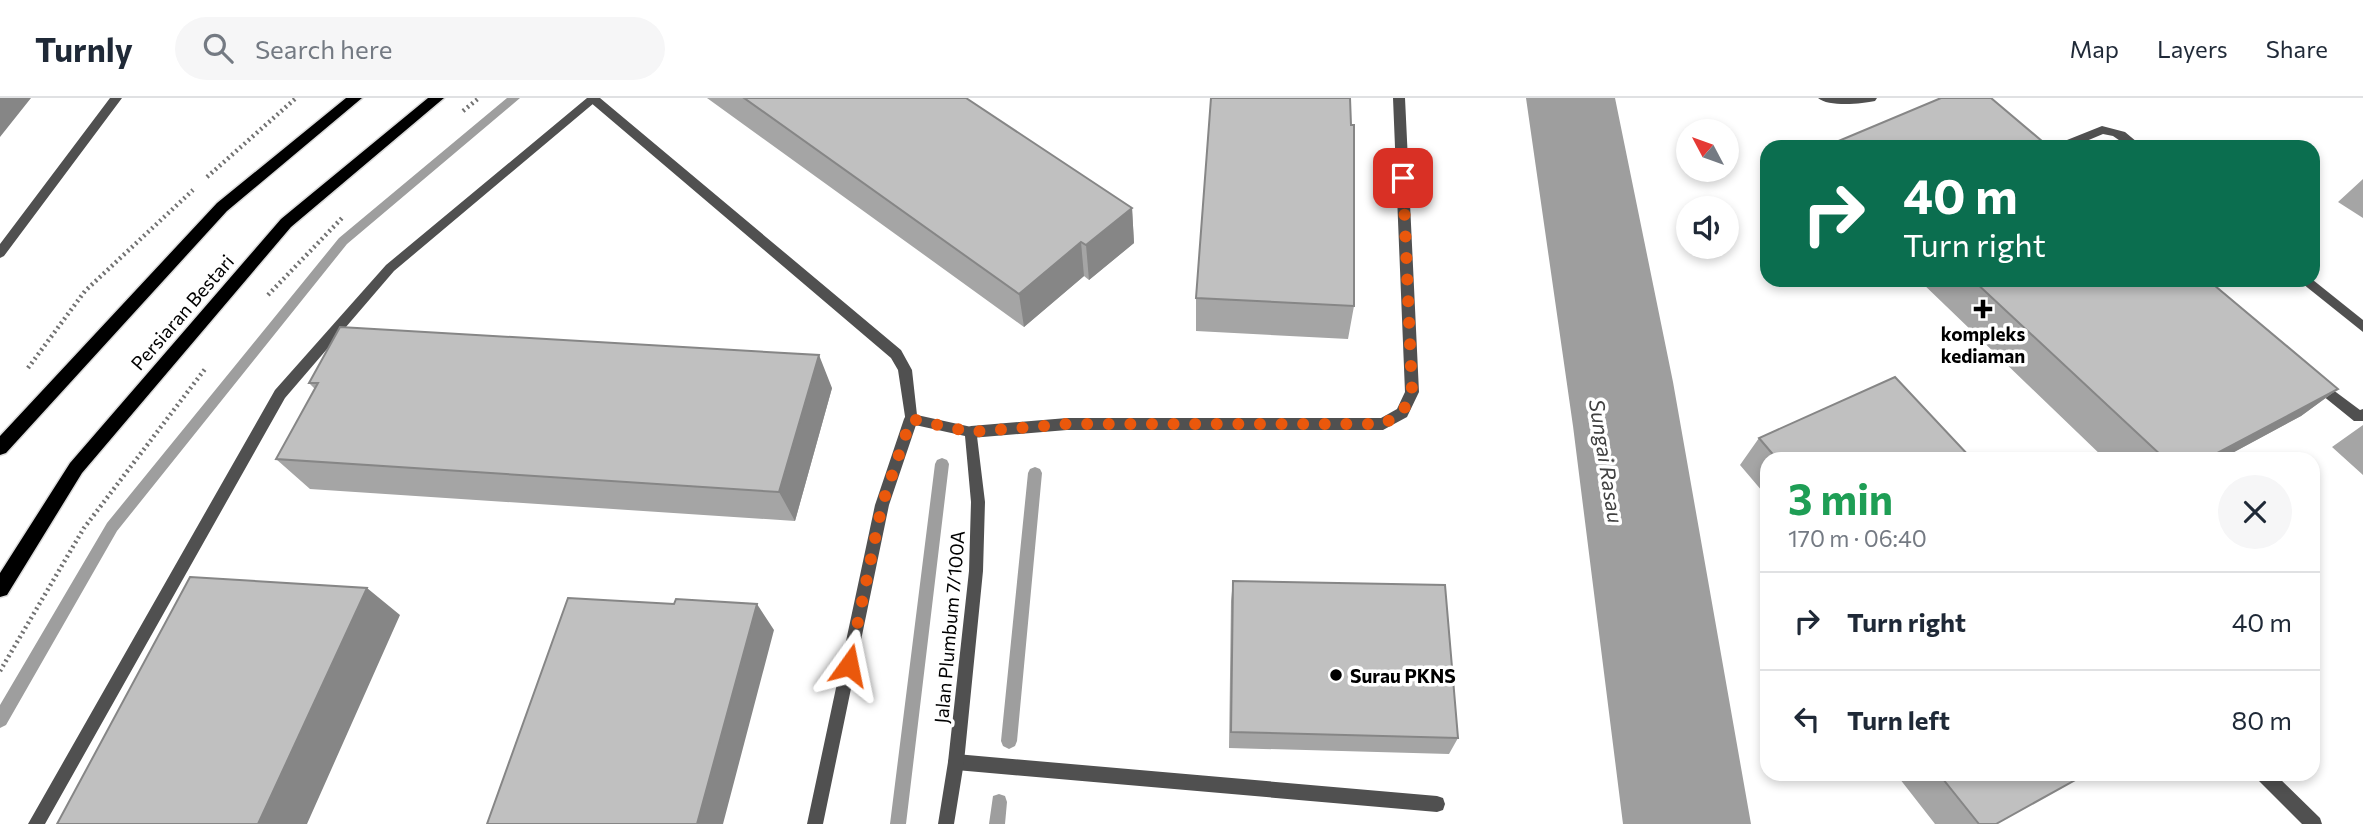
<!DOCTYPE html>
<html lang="en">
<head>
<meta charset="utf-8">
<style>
	:root { --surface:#fff; --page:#f6f6f7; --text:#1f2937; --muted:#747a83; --line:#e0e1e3 }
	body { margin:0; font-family:Commissioner,sans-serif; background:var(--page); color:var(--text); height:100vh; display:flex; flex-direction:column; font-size:26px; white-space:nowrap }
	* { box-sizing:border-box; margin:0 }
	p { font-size:23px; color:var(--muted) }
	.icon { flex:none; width:38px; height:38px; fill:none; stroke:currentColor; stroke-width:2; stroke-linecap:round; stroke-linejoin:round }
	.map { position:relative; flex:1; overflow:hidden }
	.panel { position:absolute; left:1760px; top:354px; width:560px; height:329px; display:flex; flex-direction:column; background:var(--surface); border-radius:21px; box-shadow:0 4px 10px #0003 }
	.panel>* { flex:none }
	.banner { position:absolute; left:1760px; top:42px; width:560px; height:147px; border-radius:21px; box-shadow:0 4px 10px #0003; background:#0b6e4f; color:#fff; overflow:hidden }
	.needle { width:46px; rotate:311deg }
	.buttons { position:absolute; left:1676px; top:21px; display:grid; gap:14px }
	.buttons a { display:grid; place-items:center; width:63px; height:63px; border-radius:50%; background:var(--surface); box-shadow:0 4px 10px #0003; font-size:35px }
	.pin { position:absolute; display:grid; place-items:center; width:60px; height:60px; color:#fff; margin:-30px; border-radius:14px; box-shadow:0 4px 10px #0006 }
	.me { position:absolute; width:77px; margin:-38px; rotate:12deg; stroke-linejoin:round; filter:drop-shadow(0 0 5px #0008) }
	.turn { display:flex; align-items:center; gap:24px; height:147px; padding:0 28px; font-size:32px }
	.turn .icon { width:91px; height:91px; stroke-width:2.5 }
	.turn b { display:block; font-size:49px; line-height:60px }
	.round { display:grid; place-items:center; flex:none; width:74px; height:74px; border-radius:37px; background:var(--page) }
	.headline { display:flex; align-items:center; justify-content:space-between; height:119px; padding:0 28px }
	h1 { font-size:42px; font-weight:700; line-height:52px; color:#1e9e55 }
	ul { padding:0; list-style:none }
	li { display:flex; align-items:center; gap:21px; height:98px; padding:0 28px; border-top:2px solid var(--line) }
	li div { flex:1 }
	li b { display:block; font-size:26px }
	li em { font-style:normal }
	header { display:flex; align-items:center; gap:42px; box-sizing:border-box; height:98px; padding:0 35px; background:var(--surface); border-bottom:2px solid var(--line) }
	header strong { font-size:33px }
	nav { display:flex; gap:38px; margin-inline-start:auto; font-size:24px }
	.search { width:490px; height:63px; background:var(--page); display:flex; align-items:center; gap:18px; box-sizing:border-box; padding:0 24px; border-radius:38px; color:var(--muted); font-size:26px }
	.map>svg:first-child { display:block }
</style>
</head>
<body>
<header>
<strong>Turnly</strong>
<div class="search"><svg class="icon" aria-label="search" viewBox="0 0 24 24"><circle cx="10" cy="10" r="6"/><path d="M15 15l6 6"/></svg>Search here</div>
<nav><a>Map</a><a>Layers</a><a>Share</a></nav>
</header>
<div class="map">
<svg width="2363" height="726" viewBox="0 0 2363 726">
	<rect width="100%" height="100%" fill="#fff"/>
	<path fill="#9e9e9e" d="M1526,0H1615L1673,284L1751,726H1623L1573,328Z"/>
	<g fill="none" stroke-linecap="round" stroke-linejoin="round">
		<path fill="#9e9e9e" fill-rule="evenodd" d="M507,0H520L347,146L117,433L6,627L0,630V607L107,425L339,140Z
			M942,360L947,362L949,366L906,726H890L935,366L937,362Z
			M1035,369L1040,371L1042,375L1017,643L1015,648L1009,651L1003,648L1001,643L1028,375L1030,371Z
			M999,696L1005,698L1007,704L1005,726H989L993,698Z"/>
		<g stroke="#dbdbdb" stroke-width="3">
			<path id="primary" d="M346,0H362L227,113L6,355L0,357V338L217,105Z
				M428,0H444L291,129L82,375L7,497L0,499V475L70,365L281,121Z"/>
		</g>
		<path stroke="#727272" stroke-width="4.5" stroke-dasharray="2 3.5" stroke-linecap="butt" d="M463,13L479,0
			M207,79L296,0
			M268,197L342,120
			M28,270L85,193L193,92
			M0,573L84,430L205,271"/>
		<path fill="#505050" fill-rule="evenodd" d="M587,0H600L394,173L285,300L45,726H28L275,292L386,167Z
			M1393,0H1405L1419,294L1407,319L1383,332H1067L971,340L966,338L964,334L966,330L971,328L1067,320H1381L1397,311L1405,294Z
			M1818,0H1877L1875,3C1862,6 1828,9 1818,0Z
			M2102,28L2125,34L2143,49H2129L2113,38L2103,36L2072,49H2055L2057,46Z
			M2298,182H2313L2363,222V234Z
			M2317,280L2360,312L2363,311V323H2354L2312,289L2310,285L2312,281Z
			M911,315L916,317L918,321L889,407L823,726H807L875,407L904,321L906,317Z
			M956,656L1437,698L1443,700L1445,706L1443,712L1437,714L956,672L950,670L948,664L950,658Z
			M2256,676H2275L2320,720L2322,726H2302L2258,682Z"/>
		<path fill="#505050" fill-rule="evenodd" d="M110,0H122L4,158L0,160V146Z
			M589,0H600L901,252L912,272L917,317L976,330L985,404L983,473L964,664L954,726H938L948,664L969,473L971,404L965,338L906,325L898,272L891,260L590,4Z"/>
		<use href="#primary" fill="#000" fill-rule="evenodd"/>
	</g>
	<path fill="#a5a5a5" d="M707,0H966L1132,110L1134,145L1089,182L1084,178L1024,229Z
		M2363,81V120L2338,104Z
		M1919,182H2208L2338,291L2301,318L2223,360H2104Z
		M1196,200L1354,208L1348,241L1196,233Z
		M309,285L832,290L795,423L310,391L276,361L315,291Z
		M2363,327V377L2332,349Z
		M1759,340L1971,360H1768V400L1740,367Z
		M1233,483L1458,640L1449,656L1229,650L1231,503Z
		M1896,676H2086L1996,726H1935Z"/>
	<path fill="#868686" d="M0,0H31L0,39Z
		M1132,110L1134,145L1089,182L1086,147Z
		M1081,144L1084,178L1024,229L1019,196Z
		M819,257L832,290L795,423L779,394Z
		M2338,291L2301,318L2223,360H2208Z
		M367,490L400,517L307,726H258Z
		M757,506L774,532L723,726H697Z"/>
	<path fill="#c0c0c0" stroke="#868686" stroke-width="2" d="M744,0H966L1132,110L1086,147L1081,144L1019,196Z
		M1211,0H1350L1351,27H1354V208L1196,200Z
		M1941,0H1991L2049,49H1832L1829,47Z
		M1973,182H2208L2338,291L2208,360H2164Z
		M340,229L819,257L779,394L276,361L318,285H309Z
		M1895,279L1971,360H1776L1759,340Z
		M190,479L367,490L258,726H57Z
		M1233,483L1445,487L1458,640L1231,634Z
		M568,500L674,506L676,501L757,506L697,726H487Z
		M1939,676H2086L1996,726H1979Z"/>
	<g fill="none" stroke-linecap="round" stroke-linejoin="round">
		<path stroke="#ea580c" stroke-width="12" stroke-dasharray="0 21.6" d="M849,567L882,407L911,321L971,334L1067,326H1383L1402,315L1412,294L1403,80"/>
	</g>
	<g fill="#000" stroke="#fff" stroke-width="2.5">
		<path d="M1979.5 200.5h7v7h7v7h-7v7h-7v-7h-7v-7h7z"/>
		<circle cx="1336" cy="577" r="7"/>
	</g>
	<g text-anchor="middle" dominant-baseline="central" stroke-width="7" stroke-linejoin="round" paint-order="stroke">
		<g font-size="19" fill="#000" stroke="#fff">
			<text transform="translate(182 214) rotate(-49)">Persiaran Bestari</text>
			<text transform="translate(949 529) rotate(-85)">Jalan Plumbum 7/100A</text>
		</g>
		<g font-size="19" font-weight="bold" fill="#000" stroke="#fff">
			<text x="1983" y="235">kompleks<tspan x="1983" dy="22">kediaman</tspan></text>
			<text x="1350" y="577" text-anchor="start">Surau PKNS</text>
		</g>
		<g font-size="21" font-style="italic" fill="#3f3f3f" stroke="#fff">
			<text transform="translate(1607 363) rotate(81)">Sungai Rasau</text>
		</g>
	</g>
</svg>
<div class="buttons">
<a><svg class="needle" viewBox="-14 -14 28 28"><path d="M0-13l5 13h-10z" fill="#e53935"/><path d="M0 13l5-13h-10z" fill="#747a83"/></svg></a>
<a><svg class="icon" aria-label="sound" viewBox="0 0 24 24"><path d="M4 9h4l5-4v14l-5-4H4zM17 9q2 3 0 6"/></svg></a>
</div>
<div class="pin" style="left:1403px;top:80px;background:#d93025"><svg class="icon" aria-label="arrive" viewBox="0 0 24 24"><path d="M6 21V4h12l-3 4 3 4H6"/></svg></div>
<svg class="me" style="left:849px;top:567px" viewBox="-20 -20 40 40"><path d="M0-17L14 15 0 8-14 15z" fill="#ea580c" stroke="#fff" stroke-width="4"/></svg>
<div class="banner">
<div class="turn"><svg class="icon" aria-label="right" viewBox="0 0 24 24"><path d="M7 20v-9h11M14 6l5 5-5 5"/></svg><div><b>40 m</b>Turn right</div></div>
</div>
<section class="panel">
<div class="headline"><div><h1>3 min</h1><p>170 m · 06:40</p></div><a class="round"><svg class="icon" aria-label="close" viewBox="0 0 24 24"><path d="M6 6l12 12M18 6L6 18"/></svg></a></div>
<ul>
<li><svg class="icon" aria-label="right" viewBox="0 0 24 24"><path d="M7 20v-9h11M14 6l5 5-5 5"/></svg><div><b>Turn right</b></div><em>40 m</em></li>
<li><svg class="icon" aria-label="left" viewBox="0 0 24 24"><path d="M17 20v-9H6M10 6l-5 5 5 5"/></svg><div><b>Turn left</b></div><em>80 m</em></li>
</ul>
</section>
</div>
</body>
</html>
